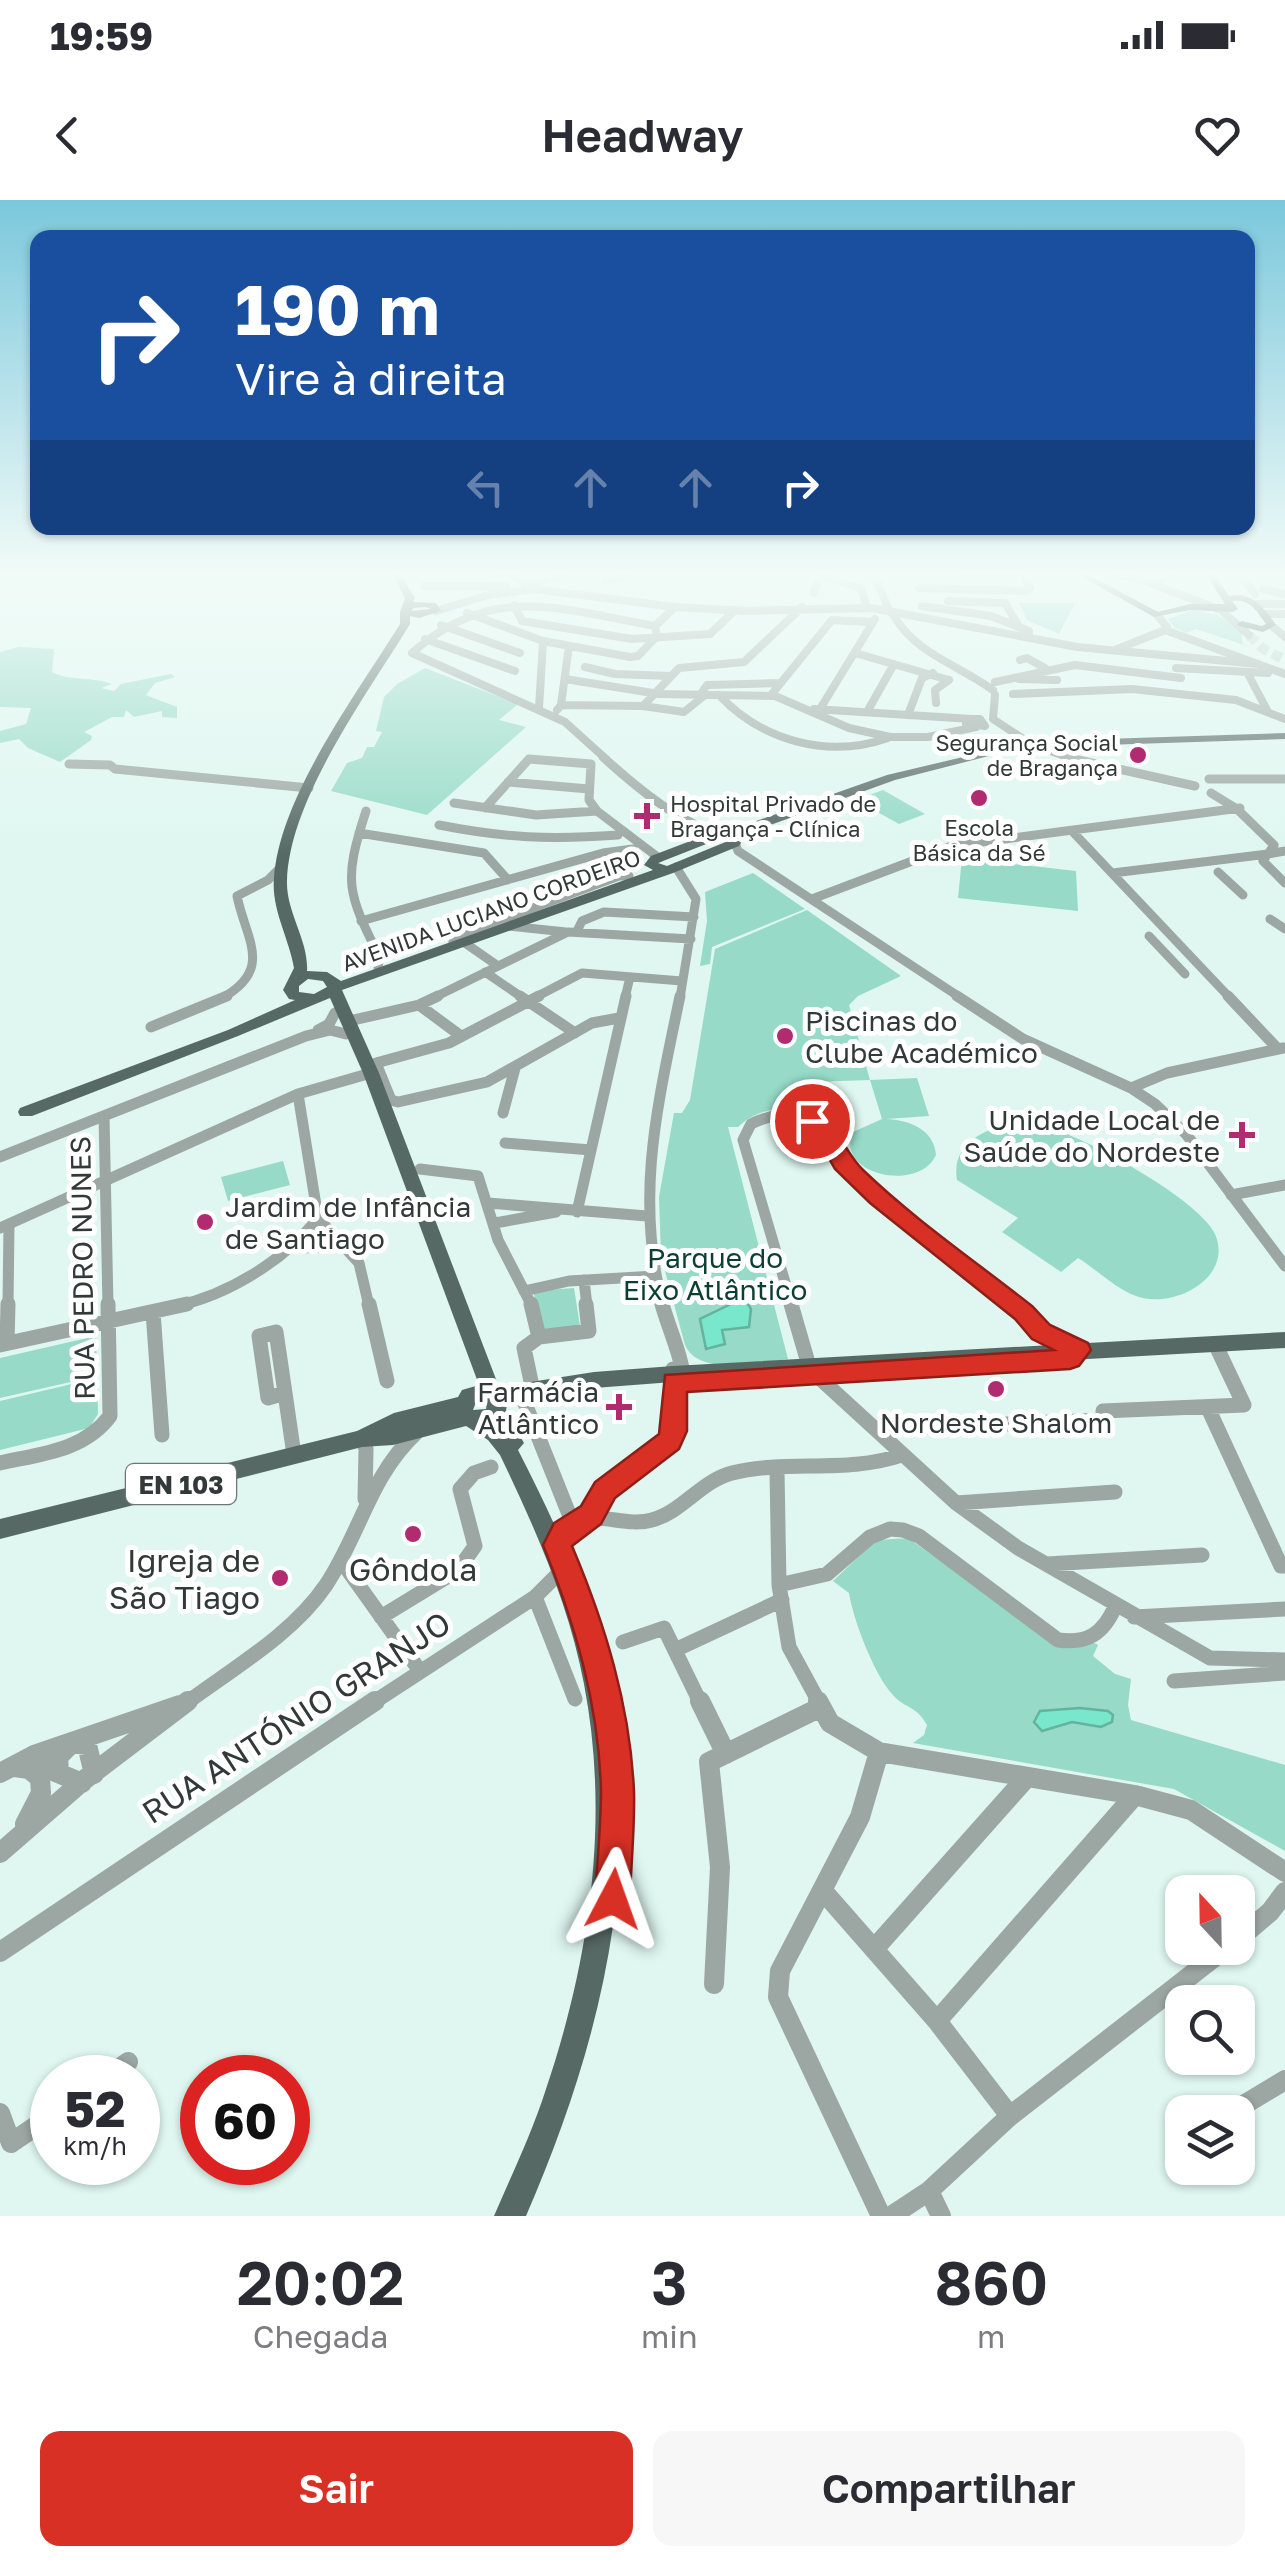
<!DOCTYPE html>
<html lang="pt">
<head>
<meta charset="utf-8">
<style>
	:root { --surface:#fff; --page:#f7f7f7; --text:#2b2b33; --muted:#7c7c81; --accent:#d93025 }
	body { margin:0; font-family:"Golos Text",sans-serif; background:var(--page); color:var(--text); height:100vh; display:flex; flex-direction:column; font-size:38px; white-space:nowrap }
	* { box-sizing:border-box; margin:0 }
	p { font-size:32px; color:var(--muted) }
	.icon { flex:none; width:55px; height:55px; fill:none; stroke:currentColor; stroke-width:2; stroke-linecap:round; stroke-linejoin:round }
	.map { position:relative; height:2016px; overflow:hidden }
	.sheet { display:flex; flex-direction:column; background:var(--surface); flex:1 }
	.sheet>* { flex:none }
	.guide { position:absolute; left:30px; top:30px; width:1225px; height:305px; border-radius:20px; box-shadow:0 2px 8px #0004; background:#1a4fa0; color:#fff; overflow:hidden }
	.needle { width:65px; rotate:338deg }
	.controls { position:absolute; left:1165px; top:1675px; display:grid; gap:20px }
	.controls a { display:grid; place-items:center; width:90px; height:90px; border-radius:20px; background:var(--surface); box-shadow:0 2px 8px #0004; font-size:50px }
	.speed { position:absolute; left:30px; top:1855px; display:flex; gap:20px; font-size:50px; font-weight:700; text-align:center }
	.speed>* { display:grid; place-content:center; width:130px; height:130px; border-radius:50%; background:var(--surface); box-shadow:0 2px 8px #0004; line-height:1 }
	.speed small { font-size:25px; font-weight:400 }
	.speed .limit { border:15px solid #d22; background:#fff; color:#111 }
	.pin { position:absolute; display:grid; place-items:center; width:85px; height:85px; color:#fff; margin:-42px; border:5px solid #fff; border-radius:50%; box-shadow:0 2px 10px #0007 }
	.me { position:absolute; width:110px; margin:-55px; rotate:4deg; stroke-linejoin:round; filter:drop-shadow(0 0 8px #0008) }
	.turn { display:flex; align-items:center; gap:35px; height:210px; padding:0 40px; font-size:45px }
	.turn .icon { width:130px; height:130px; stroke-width:2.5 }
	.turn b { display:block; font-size:70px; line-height:85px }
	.lanes { display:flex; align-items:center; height:95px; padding:0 40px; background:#0003; justify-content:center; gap:50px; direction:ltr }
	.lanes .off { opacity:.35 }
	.eta { display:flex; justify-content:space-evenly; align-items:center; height:170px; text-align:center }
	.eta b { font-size:60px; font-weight:600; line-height:70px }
	.button { display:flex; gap:20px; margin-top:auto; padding:20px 40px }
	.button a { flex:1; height:115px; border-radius:20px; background:var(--accent); color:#fff; font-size:40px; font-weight:600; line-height:115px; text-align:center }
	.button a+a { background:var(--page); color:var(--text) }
	.status { display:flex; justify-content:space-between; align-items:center; height:70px; padding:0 50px; background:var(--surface); direction:ltr }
	.status svg { height:28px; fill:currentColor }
	header { display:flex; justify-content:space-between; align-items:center; height:130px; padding:0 40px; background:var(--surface); font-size:45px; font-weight:600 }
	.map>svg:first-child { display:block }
</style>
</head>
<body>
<div class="status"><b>19:59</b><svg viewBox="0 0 49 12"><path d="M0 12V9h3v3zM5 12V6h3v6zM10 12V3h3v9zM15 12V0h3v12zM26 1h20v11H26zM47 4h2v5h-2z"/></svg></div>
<header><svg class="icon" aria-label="back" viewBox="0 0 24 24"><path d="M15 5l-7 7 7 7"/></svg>Headway<svg class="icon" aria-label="heart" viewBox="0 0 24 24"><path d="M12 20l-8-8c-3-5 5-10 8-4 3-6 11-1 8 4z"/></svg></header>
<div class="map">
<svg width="1285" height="2016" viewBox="0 0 1285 2016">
	<rect width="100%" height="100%" fill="#dff7f0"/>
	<path fill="#96dac7" d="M1019,403H1075L1059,434L1027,420Z
		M1193,410L1218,415L1245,434L1241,435L1243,444L1250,447L1196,429L1186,433L1175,428L1168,419Z
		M19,447L54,449L52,472C73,482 91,476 112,484L101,488L114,491L121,484L171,474L175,477L155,483L146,495L177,507V518L162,517V511L134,517L126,510L124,517H112L84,532L92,536L91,540L60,562L28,548L19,539L0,543V531L26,524L31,508L0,507V452Z
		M425,468L518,504L499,520L526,527L427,615L331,591L347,563L362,558L367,547H374L382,532L376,531L384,497L397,484Z
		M883,590L925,614L899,624L856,600Z
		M962,658L1076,671L1078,711L958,698Z
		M753,673L805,709L712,747L710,764L700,766L707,721L705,692Z
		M807,710L901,776L858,796L849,805L870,880L917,878L929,916L886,919C909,920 934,929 936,955C919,993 834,975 853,932L882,919L870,880L811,882L820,918C791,906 762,904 738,927H728L788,1159C759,1162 699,1177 685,1145L661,1056L659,997L674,913H682L690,900L715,749Z
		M1026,922C1065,924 1199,998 1215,1034C1234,1078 1173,1110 1136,1096C1116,1089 1096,1069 1078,1058L1061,1072L1002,1032L1018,1018L957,980C950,939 993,925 1026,922Z
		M283,961L290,985L228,1001L221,977Z
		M574,1088L580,1126L544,1130L533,1091Z
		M96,1136L97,1176L0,1198V1158Z
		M97,1178L98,1214L89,1228L0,1250V1201Z
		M908,1338L1057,1444L1091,1441L1098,1445L1093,1456L1115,1474L1131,1479L1128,1505L1131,1520L1285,1565V1651L1174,1589L913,1543L924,1535L927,1525C916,1505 905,1509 893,1495C874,1475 853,1419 849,1393L833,1381L876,1340Z"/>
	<path fill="#78e7cb" stroke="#63b39f" stroke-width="2.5" d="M716,1084L743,1096L751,1109L749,1127L722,1130L725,1144L706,1149L700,1119L739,1100L715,1088Z
		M1080,1508L1108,1511L1113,1515L1112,1522L1101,1527L1072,1522L1042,1531L1034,1522L1040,1511Z"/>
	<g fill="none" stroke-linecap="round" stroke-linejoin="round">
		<path stroke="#bcd1cb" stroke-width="10" stroke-dasharray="10 5" stroke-linecap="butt" d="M1249,435L1262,448L1285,460"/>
		<path stroke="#9ca6a3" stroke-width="8" d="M493,373H510
			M509,373L533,388
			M873,373L890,412
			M959,373L1024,374
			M1111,373L1145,381L1218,409
			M1239,373L1255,394
			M822,376L861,388L867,408
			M606,381L630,373
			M1150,383L1178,373
			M424,386H506
			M526,386L566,373
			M919,388L1025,391L1030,388L1023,373
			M1263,389L1285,394
			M814,393L820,376
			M948,401L1005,403L1018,425
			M1256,404H1285
			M514,405L522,421L632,439L710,434L735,410
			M922,406L991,416L1029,431V438
			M436,411L488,395L535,389L675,407L746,411L872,408L1077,447L1258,464
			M467,413L543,441L630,457L638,456L657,436L655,426L675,407
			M1224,413L1249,435
			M1263,414H1285
			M894,416C916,454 959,465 993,490
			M441,425L520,453
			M1271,425L1285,437
			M1165,430L1285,474
			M425,439L515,471
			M1117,449L1165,430L1167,427L1157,415
			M855,453L949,480
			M1020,460L1027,458L1045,468
			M585,467L615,474L671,476
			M1176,468L1268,473
			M1247,472L1268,512
			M565,479L659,494L775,496L849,528L890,537H928L976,527
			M1019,479L1057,480
			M995,482L1075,465L1181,478
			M1013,494L1132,489L1236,500L1285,519
			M700,495L707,485L781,483
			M719,495C762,541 828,559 888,538
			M771,495L832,420L873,422
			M995,495L993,519L1031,544L1073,559
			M936,503L935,490L949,480
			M561,505L643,506L684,512L705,495
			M643,506L679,468L744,462L802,407
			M539,508L543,441
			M814,509L972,519
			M820,509L875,419
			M557,510L561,505L569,446
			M867,512L894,464
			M908,515L922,478L933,473
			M970,519H980L985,526L966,523Z
			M606,559L565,522L412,453C491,382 561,409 655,426"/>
		<path stroke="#9ca6a3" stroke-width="9" d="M603,557C636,587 680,624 723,635
			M1065,557L1195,586
			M69,564L110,565L115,569L309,588
			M1209,579H1285
			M508,582L589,589
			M454,603L536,615L597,611
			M485,608L529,559L591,564L589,600L597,611L659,658
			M366,611C343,682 347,692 380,758L378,767
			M439,625C505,638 551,640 618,635
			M1072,631L1230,798
			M359,633L484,653L508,680
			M735,643L738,651L961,798
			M1285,651L1268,654L1263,661L1285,683
			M676,667L696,699L680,798
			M1218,672L1243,695
			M1113,673L1268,654L1274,645L1237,609L1211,593
			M812,699L952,646L1240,608
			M1270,719L1285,729
			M361,721L603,653L633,649
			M508,726L566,732
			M577,731L582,721L604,712L694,717
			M1149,736L1185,774
			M453,742L455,737L619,676H629
			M465,743L498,766
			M485,772L523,798
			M222,798C274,769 246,740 237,696L268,680L281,667
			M433,798L568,732L691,739
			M534,798L582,773L682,781
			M625,798L630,777"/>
		<path stroke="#9ca6a3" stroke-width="11" d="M520,796L575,833
			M539,796L449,843L376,863L391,900L398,902L487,882L592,823L619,818
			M957,796L1023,839L1131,888L1155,904L1186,934L1285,1066
			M1228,796L1278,849
			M419,805L461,836
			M349,821L419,805L438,796
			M151,827L227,796
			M318,830L329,824L335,813
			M1131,888L1167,873L1283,848
			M298,894L318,1018L359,1063L369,1106
			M503,913L515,868
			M104,916L108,1106
			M505,943L591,950
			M0,957L306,836L330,830L346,834
			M420,969L478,976L498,1040L532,1106
			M1231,995L1285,985
			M488,1003L647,1016
			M577,1012L626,796
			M495,1023L556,1012
			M0,1028L298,894L371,873
			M294,1048L341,1047
			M584,1080L587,1106
			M524,1091L569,1081L656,1076
			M8,1106L9,1024
			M176,1106C228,1095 285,1060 318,1018
			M663,1106C634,997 658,903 680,796
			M792,1106L743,940L751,924C769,915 792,910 811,920C833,931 842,962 859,980C905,1028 963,1066 1016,1106"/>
		<path stroke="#9ca6a3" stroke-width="15" d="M369,1104L387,1181
			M531,1104L539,1137L589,1131L586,1104
			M662,1104C669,1129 682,1156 684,1182
			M791,1104L809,1166
			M1012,1104L1041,1132L1077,1150
			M153,1112L162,1235
			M276,1132L285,1193L268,1198L259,1136Z
			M7,1143L8,1104
			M0,1145L187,1104
			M814,1173L956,1303L1018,1348L1210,1458L1285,1460
			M533,1191L524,1148L539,1137
			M285,1193L294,1255
			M524,1201L573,1324
			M1208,1208L1281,1366H1285
			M878,1229L1104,1220L1103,1211L1244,1205L1218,1150
			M362,1238L366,1249L365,1299
			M0,1263C40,1254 84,1251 110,1216L108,1104
			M777,1271L779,1385L789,1447L820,1504
			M956,1303L1115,1292
			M591,1315L605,1290L672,1237L673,1169
			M557,1345L575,1321C601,1312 626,1327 652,1320C682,1312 701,1281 732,1273C788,1259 846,1274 902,1255
			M342,1362L420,1471
			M1047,1364L1202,1355
			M779,1385L827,1374L870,1337L890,1329L903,1330L919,1336L1058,1440C1087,1444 1103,1434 1115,1407
			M535,1397L560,1372
			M381,1417L458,1370L475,1346L460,1289L474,1273L491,1267
			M1134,1417L1285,1409
			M623,1442L664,1428L701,1504
			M675,1450L782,1400
			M1174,1481L1285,1473
			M185,1504C232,1469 293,1434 326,1385C360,1334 370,1276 416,1233
			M371,1504L535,1397L575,1499"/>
		<path stroke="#9ca6a3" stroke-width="20" d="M700,1501L726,1554
			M818,1501L830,1523L879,1552L1135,1595L1191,1610L1285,1672
			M879,1552L860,1617L780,1771L778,1797L881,2016
			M15,1567L29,1569L40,1578L41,1593L25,1624
			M29,1569L46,1568L82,1583
			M0,1573L34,1555L180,1505
			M59,1573L58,1557L72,1543L87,1545L94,1574
			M0,1653L84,1580L188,1501
			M823,1691L937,1821L1010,1916
			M1238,1739L1270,1712L1285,1692
			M875,1748L1027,1577
			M0,1752L375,1501
			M714,1784L720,1667L709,1562L821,1507
			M937,1821L1135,1595
			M106,1878L128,1862
			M1232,1912L1285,1880
			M0,1913L11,1943L52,1915
			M929,1991L941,2016
			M891,2016L929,1991L1010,1916L1226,1748"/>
		<path fill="#576964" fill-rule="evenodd" d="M392,373H400L415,398L413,402L436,403L441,411L419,418L410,416V424C368,493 289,599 287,681C286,712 309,741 307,771L327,772L341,781L653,670L644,665L651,656L714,632H725L887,575L1022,543L1028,546L895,580L737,637L741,643L739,646L673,673L342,790L379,873L499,1187L594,1172L673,1166L1285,1132V1148L673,1182L594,1188L507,1202L506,1212L524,1243L518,1250C556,1324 592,1402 608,1484C645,1667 599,1848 526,2016H494C512,1974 532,1933 546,1889C590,1759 610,1619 584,1484C569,1404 535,1328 500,1255L488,1240L466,1226L393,1245L362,1247L0,1339V1319L357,1231L394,1213L458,1197L462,1190L479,1185L363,873L330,798L238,836L32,916H20L18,912L20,908L228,830L295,800L289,799L283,790L294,768C289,738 271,709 274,678C280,595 357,494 400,424V412L405,398ZM425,407L431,409L411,411L414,408ZM719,639L728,641L667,666L658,663ZM308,779L323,781L327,787L314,794L299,792V786ZM481,1201L487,1203L486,1209L473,1210L476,1202Z
			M1075,373H1085L1158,412L1190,404H1225L1205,373H1213L1229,396C1253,392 1263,407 1276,425L1263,432L1239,426L1237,424L1242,421L1262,426L1266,424C1257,411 1249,398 1232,401L1238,409L1233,412L1190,410L1154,417Z
			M1285,533V539L1042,547L1036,544L1042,541Z"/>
		<path stroke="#576964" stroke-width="10" d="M1028,548L1049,546"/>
	</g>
	<linearGradient id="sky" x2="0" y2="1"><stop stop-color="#7bc8dc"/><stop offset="0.57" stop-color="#f1fbf8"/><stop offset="1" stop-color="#f1fbf8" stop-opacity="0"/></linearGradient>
	<rect width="1285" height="655" fill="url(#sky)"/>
	<path fill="#d93025" stroke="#8d1f18" stroke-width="2.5" d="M812,914C837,921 845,953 863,970C915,1020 975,1061 1032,1106L1050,1125L1088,1143L1091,1150L1079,1166L1070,1169L687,1192V1231L679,1249L615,1298L601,1324L572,1346C605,1424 630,1505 634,1591C635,1627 631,1663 630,1699L625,1711L613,1717L600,1711L595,1699C597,1663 601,1627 601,1591C599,1505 575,1424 543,1345L554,1323L581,1306L595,1282L659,1234L665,1175L1054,1150L1032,1139L1015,1119L870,1003L835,969L815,934L802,921L805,916Z"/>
	<g fill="#b12b71" stroke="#fff" stroke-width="4">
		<circle cx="1138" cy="555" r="10"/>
		<circle cx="979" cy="598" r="10"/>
		<path d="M642 601h10v10h10v10h-10v10h-10v-10h-10v-10h10z"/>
		<circle cx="785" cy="836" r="10"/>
		<path d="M1237 920h10v10h10v10h-10v10h-10v-10h-10v-10h10z"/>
		<circle cx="205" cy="1022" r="10"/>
		<circle cx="996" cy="1189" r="10"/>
		<path d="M614 1192h10v10h10v10h-10v10h-10v-10h-10v-10h10z"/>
		<circle cx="413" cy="1334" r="10"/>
		<circle cx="280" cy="1378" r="10"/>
	</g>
	<g text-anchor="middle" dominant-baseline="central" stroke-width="10" stroke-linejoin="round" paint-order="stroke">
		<g font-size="22" fill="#313a38" stroke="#fff" text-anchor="end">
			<text x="1118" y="542">Segurança Social<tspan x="1118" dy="25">de Bragança</tspan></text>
			<text x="670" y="603" text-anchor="start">Hospital Privado de<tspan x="670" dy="25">Bragança - Clínica</tspan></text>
			<text x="979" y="627" text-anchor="middle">Escola<tspan x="979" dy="25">Básica da Sé</tspan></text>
		</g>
		<g font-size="22" fill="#313a38" stroke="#fff">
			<text transform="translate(491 710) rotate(-20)">AVENIDA LUCIANO CORDEIRO</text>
		</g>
		<rect fill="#fff" stroke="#6f7574" stroke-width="2.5" x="126" y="1264" width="110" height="40" rx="8"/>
		<g font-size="25" font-weight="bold" fill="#313a38">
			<text x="181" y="1284">EN 103</text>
		</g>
		<g font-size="28" fill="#313a38" stroke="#fff" text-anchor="start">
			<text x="805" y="820">Piscinas do<tspan x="805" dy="32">Clube Académico</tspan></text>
			<text x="1220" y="919" text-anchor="end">Unidade Local de<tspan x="1220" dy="32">Saúde do Nordeste</tspan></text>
			<text x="225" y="1006">Jardim de Infância<tspan x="225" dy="32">de Santiago</tspan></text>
			<text x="599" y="1191" text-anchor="end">Farmácia<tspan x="599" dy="32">Atlântico</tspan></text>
			<text x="996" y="1222" text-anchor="middle">Nordeste Shalom</text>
		</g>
		<g font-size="28" fill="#0c3f34" stroke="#fff">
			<text x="715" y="1057">Parque do<tspan x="715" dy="32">Eixo Atlântico</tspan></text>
		</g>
		<g font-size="28" fill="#313a38" stroke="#fff">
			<text transform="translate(82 1068) rotate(-91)">RUA PEDRO NUNES</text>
		</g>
		<g font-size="32" fill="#313a38" stroke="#fff" text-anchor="end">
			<text x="260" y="1360">Igreja de<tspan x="260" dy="37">São Tiago</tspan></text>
			<text x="413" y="1369" text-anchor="middle">Gôndola</text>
		</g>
		<g font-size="32" fill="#313a38" stroke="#fff">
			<text transform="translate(296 1517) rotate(-33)">RUA ANTÓNIO GRANJO</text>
		</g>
	</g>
</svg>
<div class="controls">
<a><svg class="needle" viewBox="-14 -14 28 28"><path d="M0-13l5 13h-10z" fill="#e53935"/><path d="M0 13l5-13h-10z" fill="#7c7c81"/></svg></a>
<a><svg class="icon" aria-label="search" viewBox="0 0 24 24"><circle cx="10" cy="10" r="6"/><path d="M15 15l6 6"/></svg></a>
<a><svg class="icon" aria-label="layers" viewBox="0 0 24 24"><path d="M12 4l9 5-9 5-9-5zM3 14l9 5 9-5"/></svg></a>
</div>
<div class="speed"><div>52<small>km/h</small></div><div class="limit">60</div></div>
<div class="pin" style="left:812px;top:921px;background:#d93025"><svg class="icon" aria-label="arrive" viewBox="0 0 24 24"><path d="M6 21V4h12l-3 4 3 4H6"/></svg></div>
<svg class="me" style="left:613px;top:1699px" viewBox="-20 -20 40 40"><path d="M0-17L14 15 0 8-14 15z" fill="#d93025" stroke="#fff" stroke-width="4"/></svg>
<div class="guide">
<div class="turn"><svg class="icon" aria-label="right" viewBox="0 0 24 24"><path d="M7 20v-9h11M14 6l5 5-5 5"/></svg><div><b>190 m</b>Vire à direita</div></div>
<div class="lanes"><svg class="icon off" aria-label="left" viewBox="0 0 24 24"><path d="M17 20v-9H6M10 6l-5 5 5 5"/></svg><svg class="icon off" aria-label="ahead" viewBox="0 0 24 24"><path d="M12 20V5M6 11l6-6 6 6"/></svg><svg class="icon off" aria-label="ahead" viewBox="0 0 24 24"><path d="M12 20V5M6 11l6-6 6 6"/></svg><svg class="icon" aria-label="right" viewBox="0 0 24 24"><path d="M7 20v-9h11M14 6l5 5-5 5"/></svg></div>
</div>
</div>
<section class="sheet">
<div class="eta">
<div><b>20:02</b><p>Chegada</p></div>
<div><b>3</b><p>min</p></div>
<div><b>860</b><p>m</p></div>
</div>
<div class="button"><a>Sair</a><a>Compartilhar</a></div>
</section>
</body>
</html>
